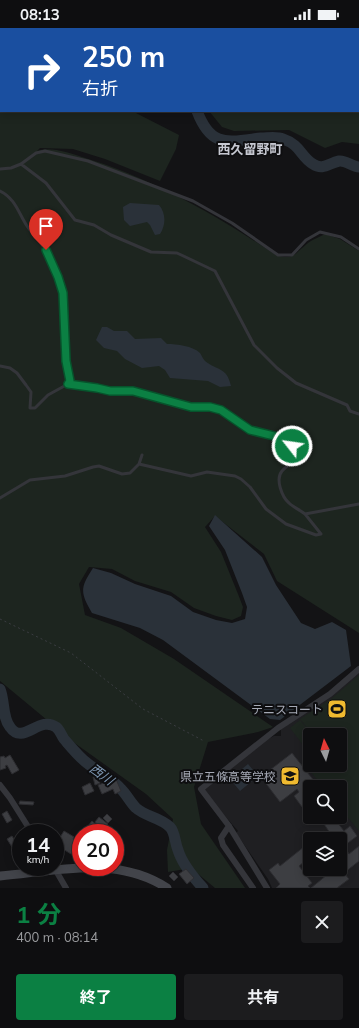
<!DOCTYPE html>
<html lang="ja">
<head>
<meta charset="utf-8">
<style>
	:root { --surface:#0e0e10; --page:#1c1c1e; --text:#f1f3f6; --muted:#9b9c9f; --line:#2e2e30; --accent:#0b8043 }
	body { margin:0; font-family:Mulish,"Noto Sans JP",sans-serif; background:var(--page); color:var(--text); height:100vh; display:flex; flex-direction:column; font-size:15px; white-space:nowrap }
	* { box-sizing:border-box; margin:0 }
	p { font-size:13px; color:var(--muted) }
	.icon { flex:none; width:22px; height:22px; fill:none; stroke:currentColor; stroke-width:2; stroke-linecap:round; stroke-linejoin:round }
	.map { position:relative; height:860px; overflow:hidden }
	.panel { display:flex; flex-direction:column; background:var(--surface); flex:1 }
	.panel>* { flex:none }
	.hud { position:absolute; left:0px; top:0px; width:359px; height:84px; box-shadow:0 2px 10px #0003,0 0 0 1px var(--line); background:#1a4fa0; color:#fff; overflow:hidden }
	.needle { width:26px; rotate:355deg }
	.buttons { position:absolute; left:303px; top:700px; display:grid; gap:8px }
	.buttons a { display:grid; place-items:center; width:44px; height:44px; border-radius:4px; background:var(--surface); box-shadow:0 2px 10px #0003,0 0 0 1px var(--line); font-size:20px }
	.speed { position:absolute; left:12px; top:796px; display:flex; gap:8px; font-size:20px; font-weight:700; text-align:center }
	.speed>* { display:grid; place-content:center; width:52px; height:52px; border-radius:50%; background:var(--surface); box-shadow:0 2px 10px #0003,0 0 0 1px var(--line); line-height:1 }
	.speed small { font-size:10px; font-weight:400 }
	.speed .limit { border:6px solid #d22; background:#fff; color:#111 }
	.pin { position:absolute; display:grid; place-items:center; width:34px; height:34px; color:#fff; margin:-41px -17px; border-radius:50% 50% 50% 0; rotate:-45deg; box-shadow:0 0 4px #0007 }
	.pin .icon { rotate:45deg }
	.me { position:absolute; width:44px; margin:-22px; rotate:300deg; stroke-linejoin:round; filter:drop-shadow(0 0 3px #0008) }
	.turn { display:flex; align-items:center; gap:14px; height:84px; padding:0 16px; font-size:18px }
	.turn .icon { width:52px; height:52px; stroke-width:2.5 }
	.turn b { display:block; font-size:28px; line-height:34px }
	.round { display:grid; place-items:center; flex:none; width:42px; height:42px; border-radius:4px; background:var(--page) }
	.headline { display:flex; align-items:center; justify-content:space-between; height:68px; padding:0 16px }
	h1 { font-size:24px; font-weight:700; line-height:30px; color:var(--accent) }
	.cta { display:flex; gap:8px; margin-top:auto; padding:8px 16px }
	.cta a { flex:1; height:46px; border-radius:4px; background:var(--accent); color:#fff; font-size:16px; font-weight:700; line-height:46px; text-align:center }
	.cta a+a { background:var(--page); color:var(--text) }
	.status { display:flex; justify-content:space-between; align-items:center; height:28px; padding:0 20px; background:var(--surface); direction:ltr }
	.status svg { height:11px; fill:currentColor }
	.map>svg:first-child { display:block }
</style>
</head>
<body>
<div class="status"><b>08:13</b><svg viewBox="0 0 49 12"><path d="M0 12V9h3v3zM5 12V6h3v6zM10 12V3h3v9zM15 12V0h3v12zM26 1h20v11H26zM47 4h2v5h-2z"/></svg></div>
<div class="map">
<svg width="359" height="860" viewBox="0 0 359 860">
	<rect width="100%" height="100%" fill="#131315"/>
	<path fill="#1f1f22" fill-rule="evenodd" d="M359,644V860H272L268,851L236,805L238,803L205,765V760L264,713L274,708H281V701ZM310,707H340V737H310ZM310,759H340V789H310ZM310,811H340V841H310Z"/>
	<path fill="#1d251f" d="M0,0L22,1H1V83H132L179,107L176,121L160,153L105,131L73,121L40,120L37,123C50,118 70,125 82,129C152,150 216,187 276,227C294,233 295,225 308,215C313,211 320,209 325,206L340,211L359,223V605L277,553L264,526L215,488L205,499L221,524L238,566L243,579L241,588L232,592L216,588L194,580L171,564L135,553L112,541L89,539L79,556L85,587L121,600L174,631L273,699L258,704L208,714L194,759L201,796L245,860H215L191,840L168,844L167,822L173,791L146,766L76,716L0,653Z
		M326,0H359V116L342,114L325,120L289,102L234,103L222,99L209,83H358V1Z
		M359,647V803L340,780V759H323L305,737L308,734L310,737H340V707H313L300,691L331,671Z
		M300,692L312,707H310V726L290,700Z"/>
	<path fill="#2a3139" d="M130,175L159,177C166,185 166,197 160,206L155,207L150,197L147,194L130,198L124,192L123,179Z
		M102,299H107L114,303H127L135,311L161,310L167,316C177,316 193,318 200,325C202,328 203,331 205,333C218,343 227,339 231,358L220,359L208,353L170,350L165,342L159,338L142,340L125,331L117,323L104,320L96,312Z
		M215,487L262,529L276,557L301,595L315,601L332,594L346,602L351,638L280,692L270,691L163,612L140,600L92,585C80,564 80,560 93,540L111,545L135,556L171,568L193,584L216,592L232,595L245,591L247,579L242,565L225,522L209,498Z
		M248,736L258,748L240,763L230,751Z"/>
	<g fill="none" stroke-linecap="round" stroke-linejoin="round">
		<path stroke="#2a3139" stroke-width="11" d="M61,0V1
			M197,83C211,120 227,114 261,110C268,110 276,108 283,111C301,117 300,128 313,136C323,143 329,135 339,133C346,132 352,139 359,139
			M0,661C5,673 2,689 10,699C23,718 39,687 56,699C60,702 61,707 64,711C71,719 79,729 87,735C98,744 112,750 121,761C127,767 130,774 136,780C146,789 160,789 170,799C175,804 175,815 178,822C182,836 194,850 203,860"/>
	</g>
	<path fill="#3d3e42" stroke="#2d2d31" d="M292,725L319,759H310V773L302,779L294,768L299,764L297,761L280,774L261,749Z
		M10,727L19,742L12,746L7,737L5,738L6,740L0,742V729L4,728L5,730Z
		M98,746L101,751L98,752L100,755L95,757L93,749Z
		M116,751L121,763L115,766L113,761L102,766L98,757Z
		M90,755L94,763L85,767L82,759Z
		M20,773L34,774L33,777L19,776Z
		M7,783L12,792L7,795L2,786Z
		M107,786L112,791L108,795L103,790Z
		M99,789L108,796L103,801L95,794Z
		M327,789H333L344,803L350,798L357,808L344,818L349,826L359,818V833L344,845L349,851L337,860H311L334,841H340V836L346,832L341,826L340,827V811H314L324,803L327,807L330,805L322,793Z
		M92,793L100,800L96,805H89L85,802Z
		M64,803L74,809L73,811L78,815L71,826L58,818L62,813L59,811Z
		M12,808L17,816L12,819L7,811Z
		M310,814V829L299,838L312,855L308,858L310,860H276L280,856L269,842L278,835L280,838Z
		M186,841L194,850L187,856L179,846Z
		M173,844L178,849L174,853L169,848Z"/>
	<g fill="none" stroke-linecap="round" stroke-linejoin="round">
		<path stroke="#3a3c41" stroke-width="1" stroke-dasharray="2 3" stroke-linecap="butt" d="M0,591L71,625L143,681L204,713"/>
		<path stroke="#34353a" stroke-width="3" d="M21,136L46,155L75,192L94,197L111,207L151,224L177,225L215,243L254,317L277,340L296,355L340,374L347,377L350,383L359,386
			M0,141L11,140L21,136L36,125L45,123L88,133L193,173L232,195L278,227H292L306,212L320,204L341,209L359,221
			M0,163C15,170 19,186 27,198C33,207 41,214 46,223C66,259 64,290 66,330C67,338 72,349 68,356
			M0,338L10,340L17,345L26,357L31,364L30,380H35L48,367L68,356L97,360L110,363H133L191,379H210L221,382L251,402L282,410L292,418L296,427C294,436 288,436 282,443C275,451 282,469 289,475C293,479 300,482 305,486L359,476
			M139,436L191,448L207,444L235,448L241,451L250,459L266,481L286,496L316,507L321,506L305,486
			M0,470L30,452L65,448L93,439L99,438L122,446L130,445L139,436L142,427"/>
		<path stroke="#34353a" stroke-width="6" d="M0,757L10,770L32,805
			M229,798L221,810L223,817L253,860
			M55,841L66,860
			M267,860L229,798L201,761L278,700L330,666L359,641"/>
		<path stroke="#42444a" stroke-width="9" d="M0,848C56,843 117,827 167,860"/>
	</g>
	<g fill="none" stroke-linecap="round" stroke-linejoin="round">
		<g stroke="#07532c" stroke-width="10">
			<path id="route" d="M46,222L58,249L63,265L66,333L70,353L68,356L97,360L110,363H133L191,379H210L221,382L250,402L282,410L292,418"/>
		</g>
		<use href="#route" stroke="#0b8043" stroke-width="7"/>
	</g>
	<defs>
		<g id="stadium-square" transform="scale(1)"><rect x="-9" y="-9" width="18" height="18" rx="4" fill="#f0ba30" stroke="#0e0e10"/><path d="M0-5a6.5 5 0 1 0 0 10a6.5 5 0 1 0 0-10ZM-3.5-1.8h7v3.6h-7Z" fill="#111"/></g>
		<g id="school-square" transform="scale(1)"><rect x="-9" y="-9" width="18" height="18" rx="4" fill="#f0ba30" stroke="#0e0e10"/><path d="M0-5L7-2L0 1L-7-2ZM-4 1L0 2.5L4 1V4Q0 6-4 4Z" fill="#111"/></g>
	</defs>
	<g fill-rule="evenodd">
		<use href="#stadium-square" x="337" y="681"/>
		<use href="#school-square" x="290" y="748"/>
	</g>
	<g text-anchor="middle" dominant-baseline="central" stroke-width="4" stroke-linejoin="round" paint-order="stroke">
		<g font-size="12" fill="#a5a9b5" stroke="#0e0e10" text-anchor="end">
			<text x="323" y="681">テニスコート</text>
			<text x="276" y="748">県立五條高等学校</text>
		</g>
		<g font-size="13" font-weight="bold" fill="#c6c8d1" stroke="#0e0e10">
			<text x="250" y="121">西久留野町</text>
		</g>
		<g font-size="13" font-style="italic" fill="#7c95b0" stroke="#0e0e10">
			<text transform="translate(102 746) rotate(36)">西川</text>
		</g>
	</g>
</svg>
<div class="buttons">
<a><svg class="needle" viewBox="-14 -14 28 28"><path d="M0-13l5 13h-10z" fill="#e53935"/><path d="M0 13l5-13h-10z" fill="#9b9c9f"/></svg></a>
<a><svg class="icon" aria-label="search" viewBox="0 0 24 24"><circle cx="10" cy="10" r="6"/><path d="M15 15l6 6"/></svg></a>
<a><svg class="icon" aria-label="layers" viewBox="0 0 24 24"><path d="M12 4l9 5-9 5-9-5zM3 14l9 5 9-5"/></svg></a>
</div>
<div class="speed"><div>14<small>km/h</small></div><div class="limit">20</div></div>
<div class="pin" style="left:46px;top:222px;background:#d93025"><svg class="icon" aria-label="arrive" viewBox="0 0 24 24"><path d="M6 21V4h12l-3 4 3 4H6"/></svg></div>
<svg class="me" style="left:292px;top:418px" viewBox="-20 -20 40 40"><circle r="17" fill="#0b8043" stroke="#fff" stroke-width="3"/><path d="M0-11L8 9 0 5-8 9z" fill="#fff"/></svg>
<div class="hud">
<div class="turn"><svg class="icon" aria-label="right" viewBox="0 0 24 24"><path d="M7 20v-9h11M14 6l5 5-5 5"/></svg><div><b>250 m</b>右折</div></div>
</div>
</div>
<section class="panel">
<div class="headline"><div><h1>1 分</h1><p>400 m · 08:14</p></div><a class="round"><svg class="icon" aria-label="close" viewBox="0 0 24 24"><path d="M6 6l12 12M18 6L6 18"/></svg></a></div>
<div class="cta"><a>終了</a><a>共有</a></div>
</section>
</body>
</html>
